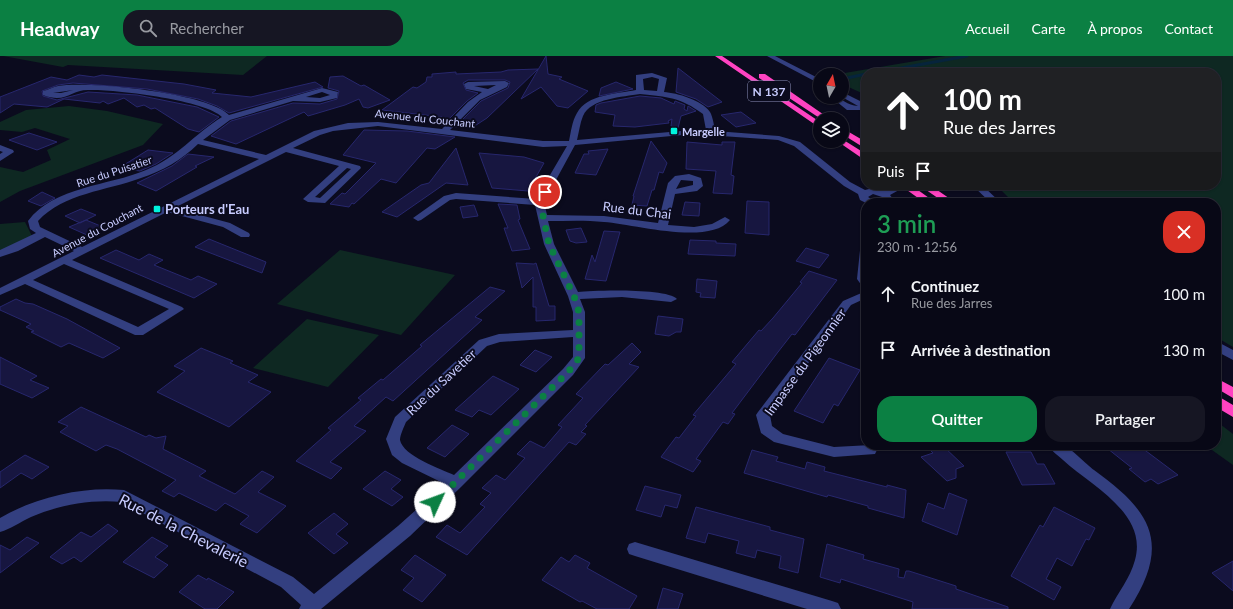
<!DOCTYPE html>
<html lang="fr">
<head>
<meta charset="utf-8">
<style>
	:root { --surface:#080816; --page:#161623; --text:#f1f3f6; --muted:#989aa1; --line:#292935; --accent:#0b8043 }
	body { margin:0; font-family:Lato,sans-serif; background:var(--page); color:var(--text); height:100vh; display:flex; flex-direction:column; font-size:15px; white-space:nowrap }
	* { box-sizing:border-box; margin:0 }
	p { font-size:13px; color:var(--muted) }
	.icon { flex:none; width:22px; height:22px; fill:none; stroke:currentColor; stroke-width:2; stroke-linecap:round; stroke-linejoin:round }
	.map { position:relative; flex:1; overflow:hidden }
	.drawer { position:absolute; left:861px; top:142px; width:360px; height:252px; display:flex; flex-direction:column; background:var(--surface); border-radius:16px; box-shadow:0 1px 3px #0004,0 0 0 1px var(--line) }
	.drawer>* { flex:none }
	.hud { position:absolute; left:861px; top:12px; width:360px; height:122px; border-radius:16px; box-shadow:0 1px 3px #0004,0 0 0 1px var(--line); background:#202124; color:#fff; overflow:hidden }
	.needle { width:26px; rotate:9deg }
	.controls { position:absolute; left:813px; top:12px; display:grid; gap:8px }
	.controls a { display:grid; place-items:center; width:36px; height:36px; border-radius:50%; background:var(--surface); box-shadow:0 1px 3px #0004,0 0 0 1px var(--line); font-size:20px }
	.pin { position:absolute; display:grid; place-items:center; width:34px; height:34px; color:#fff; margin:-17px; border:2px solid #fff; border-radius:50%; box-shadow:0 1px 4px #0007 }
	.me { position:absolute; width:44px; margin:-22px; rotate:47deg; stroke-linejoin:round; filter:drop-shadow(0 0 3px #0008) }
	.turn { display:flex; align-items:center; gap:14px; height:84px; padding:0 16px; font-size:18px }
	.turn .icon { width:52px; height:52px; stroke-width:2.5 }
	.turn b { display:block; font-size:28px; line-height:34px }
	.then { display:flex; align-items:center; height:38px; padding:0 16px; background:#0003; gap:8px; font-size:15px }
	.round { display:grid; place-items:center; flex:none; width:42px; height:42px; border-radius:16px; background:var(--page) }
	.summary { display:flex; align-items:center; justify-content:space-between; height:68px; padding:0 16px }
	h1 { font-size:24px; font-weight:600; line-height:30px; color:#1e9e55 }
	.primary-button { display:flex; gap:8px; margin-top:auto; padding:8px 16px }
	.primary-button a { flex:1; height:46px; border-radius:16px; background:var(--accent); color:#fff; font-size:16px; font-weight:600; line-height:46px; text-align:center }
	.primary-button a+a { background:var(--page); color:var(--text) }
	ul { padding:0; list-style:none }
	li { display:flex; align-items:center; gap:12px; height:56px; padding:0 16px }
	li div { flex:1 }
	li b { display:block; font-size:15px }
	li em { font-style:normal }
	header { display:flex; align-items:center; gap:24px; box-sizing:border-box; height:56px; padding:0 20px; background:var(--accent); color:#fff }
	header strong { font-size:19px }
	nav { display:flex; gap:22px; margin-inline-start:auto; font-size:14px }
	.search { width:280px; height:36px; background:var(--page); display:flex; align-items:center; gap:10px; box-sizing:border-box; padding:0 14px; border-radius:16px; color:var(--muted); font-size:15px }
	.map>svg:first-child { display:block }
</style>
</head>
<body>
<header>
<strong>Headway</strong>
<div class="search"><svg class="icon" aria-label="search" viewBox="0 0 24 24"><circle cx="10" cy="10" r="6"/><path d="M15 15l6 6"/></svg>Rechercher</div>
<nav><a>Accueil</a><a>Carte</a><a>À propos</a><a>Contact</a></nav>
</header>
<div class="map">
<svg width="1233" height="553" viewBox="0 0 1233 553">
	<rect width="100%" height="100%" fill="#0b0b1e"/>
	<path fill="#0e2822" d="M3,0H267L243,19L68,9L63,11Z
		M945,0H1233V291L1216,281V147H1014L996,129H1216V17H866V39L842,28V19H833Z
		M69,50L107,55L163,68L143,89L20,135L0,146V111L23,116L51,104L47,94L70,83L35,72L22,76L0,74V66L26,54Z
		M25,166L32,180L0,195V168Z
		M340,194L455,219L401,279L277,248Z
		M307,263L379,279L328,331L253,312Z
		M1216,365L1233,378V409L1205,389H1216Z"/>
	<g fill="none" stroke-linecap="round" stroke-linejoin="round">
		<path stroke="#06243c" stroke-width="3" d="M874,17L967,0
			M842,23L866,18"/>
	</g>
	<path fill="#171640" stroke="#27276d" d="M546,0L548,18L562,21L559,23L588,35L568,52L557,50L541,31L521,43Z
		M678,12L722,46L708,51L696,43L676,36Z
		M538,13L487,62L470,73L469,70L455,71L481,45L508,32L510,26L505,24H468L463,27L466,34L478,37L467,45L442,70V61L382,54L413,31L417,32L426,26L427,21H432V18L456,16V18L501,16L508,14Z
		M79,19L94,21L102,19L184,28L216,34L212,37L251,41L315,26L323,31L229,57L217,50L198,43L147,33L73,27L58,29L42,35L43,40L57,44L88,36L137,39L197,51L219,61L199,76L188,73L155,52L151,53L144,49L137,51L124,42L108,48L103,45L100,47L64,43L47,51L14,48L0,57V41L51,21L67,24Z
		M343,20L361,30L364,29L390,44L368,52L363,51L359,43L345,49L308,60L304,56L236,88L211,80L231,65L293,47L320,48L337,43L339,35L328,32L330,21Z
		M616,26L633,33L599,40L601,32Z
		M640,40L661,42L674,48L675,45L685,49L684,53L687,55L688,50L696,55L681,60L678,72L671,70L672,63L668,65L669,67L635,71L613,70L615,59L595,56L596,49L601,47Z
		M741,56L756,67L736,71L721,59Z
		M364,74L407,75L455,81L435,93L427,92L396,127L381,123L354,148L352,147L349,151L330,148L342,137L345,138L376,107L343,99Z
		M29,77L57,86L37,94L9,84Z
		M651,85L667,107L663,117L659,116L654,134H652L647,150L632,149L634,140H633Z
		M687,86L722,89V86H735L731,119L734,120L732,138L713,137L716,115L686,113Z
		M456,92L468,129L446,127L397,161L382,156L421,129L429,127Z
		M608,93L596,119L575,117L584,98H589L588,95Z
		M148,94L173,97L156,108L140,115L119,112Z
		M479,97L524,101L544,107L528,135L492,132Z
		M188,98L214,101L195,110L197,111L156,135L137,127L172,110Z
		M42,136L55,142L41,150L28,145Z
		M747,145L769,146V179L745,177Z
		M685,146L700,147L699,160L682,159Z
		M498,148L517,149L520,163L518,164L530,193L512,195L504,172H508Z
		M474,149L478,160L463,162L460,151Z
		M81,153L96,159L80,167L65,160Z
		M86,164L103,171L87,179L69,171Z
		M581,172L587,186L576,187L570,185L566,174Z
		M604,175L620,176L606,225L585,223L592,199L595,206Z
		M209,183L266,206L262,217L195,191Z
		M690,184L716,185V187L736,188L735,200L688,198Z
		M806,192L829,199L819,212L796,205Z
		M116,194L139,204L149,198L163,204L154,209L191,224L198,220L217,228L194,242L100,202Z
		M516,207L534,208L536,207L549,250H555V264L536,265V251H533V221L522,232Z
		M809,215L837,224L795,279L792,278L778,296L732,357L735,358L728,368L723,366L696,403L701,405L693,416L661,401L676,381L679,382L696,360L693,359L736,308L732,306L759,274L761,275L773,262L802,227L800,226Z
		M697,223L717,225L715,242L700,241L701,237L696,236Z
		M490,231L505,235L475,261L482,264L393,345L386,341L354,370L366,375L330,406L342,412L331,423L296,405L331,374L328,372L361,344L358,342L381,323L383,324L422,290L420,289Z
		M16,243L25,247L33,248L67,263L120,292L103,302L69,287L61,291L31,276L34,275L26,271L31,268L0,254V251Z
		M658,260L683,263L681,276H676L669,280L655,278Z
		M632,287L641,296L629,308L639,311L585,369L587,370L581,376L586,378L576,389L569,386L467,499L436,481L447,469L460,477L485,451L480,448L491,437L482,432L496,419L505,424L525,402L517,398L530,385L544,392L562,371L558,369L583,342L576,338L605,308L608,309Z
		M201,292L233,305L230,307L258,319L248,326L271,336L229,371L157,336L185,315L174,310Z
		M535,294L552,301L536,316L520,309Z
		M0,301L37,320L30,324L49,332L32,342L0,328Z
		M829,302L860,314L838,350L834,348L823,367L794,355Z
		M493,320L519,333L491,359L479,354L472,361L455,354Z
		M81,351L146,381L149,379L156,382L166,380L163,393L206,415L199,420L235,438L262,415L274,421L258,436L286,450L257,477L240,468L249,460L225,447L216,455L179,437L174,441L162,435L176,424L117,393L106,389L96,395L60,376L68,370L58,366Z
		M452,369L469,378L445,401L427,392Z
		M925,389H942L964,410L956,413V422L947,425L921,401L933,397Z
		M1103,389H1134L1140,393L1142,392L1178,419L1158,428L1151,423L1145,426L1129,413L1132,412Z
		M752,394L778,401L776,405L805,413L807,406L825,411L824,415L887,431V429L906,434L904,462L868,452V450L828,439L827,441L744,417Z
		M1006,396H1031L1037,408H1044L1055,428L1022,429Z
		M25,399L49,411L32,423L21,417L0,432V416Z
		M385,415L401,424L391,433L403,441L392,450L363,433Z
		M645,430L681,439L677,452L665,449L661,461L636,454Z
		M949,437L967,444L957,479L922,465L928,447L944,453Z
		M696,451L770,471V474L804,483L798,517L779,512L781,500L757,494L755,502L736,497L739,485L708,477L705,487L686,482Z
		M1054,451L1095,472L1089,484L1086,483L1072,510L1057,502L1046,523L1061,531L1054,544L1011,520L1040,469L1043,471Z
		M334,457L348,468L336,478L348,487L334,498L308,477Z
		M108,468L118,475L81,506L74,501L62,508L50,501L81,476L91,481Z
		M27,481L39,487L0,517V489L10,494Z
		M152,481L168,490L155,501L168,509L154,522L123,506Z
		M827,488L864,499L863,503L899,513L898,521L904,522L906,515H909L956,530V533L1008,551V553H912L913,546L841,523L840,527L820,521Z
		M415,499L446,519L422,546L403,534L414,522L401,514Z
		M575,499L590,507L587,512L637,540L629,553H597L582,545L580,546L542,524L561,501L569,506Z
		M1233,505V535L1212,517Z
		M198,519L207,524L208,522L234,536L217,553H205L179,536Z
		M663,532L683,538L678,553H657Z"/>
	<g fill="none" stroke-linecap="round" stroke-linejoin="round">
		<path fill="#333f80" fill-rule="evenodd" d="M767,0H775L820,23V28Z
			M652,17L667,22L664,36C677,37 702,44 710,56C713,61 714,70 715,75L779,80L800,86L850,126L865,134L873,132L884,134L896,129H908L890,139L893,143L889,147H878L882,141L873,138L868,141L878,147H866L860,144L858,138L844,130L794,90L778,84L693,78L575,89L544,146L547,159L604,160L658,167L668,127L675,120L689,118L701,122L703,130L697,135L675,138L668,169L694,171L712,168L725,161L730,164C709,190 634,168 604,166C586,164 567,165 548,165L554,188L578,236C594,234 668,232 677,243L671,246L622,241L580,243L585,256V302L573,319L461,431L410,480L321,553H299L301,549L281,531L122,446C91,443 59,449 31,461C20,466 11,473 0,476V462C36,441 83,430 124,434L293,521L314,538L398,470L445,428L402,407L392,399L386,383L395,361L479,284L499,278L573,274V256L568,240L544,188L535,149L456,143L450,144L421,164L418,165L413,162L444,140L456,137L536,143L567,90L543,91L378,70L333,75L320,79L293,92L360,110L361,112L325,147L308,146L303,143L339,110L286,96L174,152L230,167L249,177L250,179L249,181H241L223,171L167,156L72,204L182,251L184,253L143,279H135L25,228L0,239V232L74,195L45,181L18,195L0,201V194L36,177L30,173L28,165C54,130 109,130 146,114C177,102 194,78 222,61C206,44 113,33 88,34C70,34 66,48 43,39V35C48,34 53,31 58,30C89,25 208,37 229,59L322,32L338,36L337,42L320,46L293,45L230,64L203,84L266,99L314,75L348,67L378,66L442,73L468,46L482,36L466,33L464,28L468,26L505,25L509,27L507,31L480,44L450,74L543,85H569C571,76 572,65 577,57C587,38 617,38 636,34V19ZM652,21L659,23L657,35L644,34L643,23ZM496,29L488,33L474,30ZM73,34L61,37H53ZM322,36L330,39L320,42L306,41ZM640,38C668,41 680,41 703,58L706,74H693L577,84C579,76 580,67 583,60C591,42 623,41 640,38ZM198,88L259,103L82,191L40,171L38,165C64,137 106,135 141,122C162,115 182,104 198,88ZM347,112L351,113L320,142L315,141ZM681,124L693,125V129L676,133ZM64,208L169,253L138,271L33,224ZM573,281V301L563,313L454,419C441,413 403,400 400,384C400,379 404,371 406,366L487,290L500,286Z
			M842,36L866,48V54H847L831,41C842,41 847,50 858,50L842,41Z
			M0,89L13,94L14,96L0,105V98L3,96L0,95Z
			M972,129H982L1001,147H991Z
			M866,182V231L862,230L857,223L861,185Z
			M866,235V242L851,249L770,359L772,370L783,378L834,391L871,389L875,390L877,394L875,398L834,401L774,386L761,377L756,359L758,356L843,245Z
			M1216,285L1233,294V304L1216,295Z
			M1048,389C1053,389 1059,388 1063,389C1070,391 1087,409 1094,414C1151,455 1172,487 1129,553H1110C1118,536 1130,523 1135,504C1148,457 1091,430 1063,404C1058,399 1051,395 1048,389Z
			M635,486L832,545L838,547L841,553H807L635,500L629,498L627,493L629,488Z"/>
		<path fill="#ff43c1" fill-rule="evenodd" d="M715,0H722L820,66V72Z
			M759,18H765L830,63H821L759,22Z
			M842,72L866,86V93L842,78Z
			M842,83L866,98V105L837,85H842Z
			M900,129H911L936,147H925Z
			M919,129H930L956,147H945Z
			M885,143L891,147H881L882,144Z
			M1216,322L1233,331V342L1216,332Z
			M1216,339L1233,349V361L1216,351Z"/>
	</g>
	<g fill="none" stroke-linecap="round" stroke-linejoin="round">
		<path stroke="#0b8043" stroke-width="7" stroke-dasharray="0 12.6" d="M435,446L568,316L579,302V256L574,240L549,188L540,146L545,136"/>
	</g>
	<g fill="#00f3dd" stroke="#0b0b1e" stroke-width="1.5">
		<rect x="670" y="71" width="8" height="8" rx="2"/>
		<rect x="153" y="149" width="8" height="8" rx="2"/>
	</g>
	<g text-anchor="middle" dominant-baseline="central" stroke-width="4" stroke-linejoin="round" paint-order="stroke">
		<g font-size="11" fill="#c8ccff" stroke="#0b0b1e">
			<text transform="translate(425 62) rotate(6)">Avenue du Couchant</text>
			<text transform="translate(114 115) rotate(-18)">Rue du Puisatier</text>
			<text transform="translate(97 174) rotate(-28)">Avenue du Couchant</text>
		</g>
		<g font-size="11" font-weight="bold" fill="#c8ccff" stroke="#0b0b1e" text-anchor="start">
			<text x="682" y="75">Margelle</text>
		</g>
		<rect fill="#0b0b1e" stroke="#8f92bc" stroke-width="1" x="748" y="25" width="42" height="20" rx="3"/>
		<g font-size="12" font-weight="bold" fill="#c8ccff">
			<text x="769" y="35">N 137</text>
		</g>
		<g font-size="13" font-weight="bold" fill="#c8ccff" stroke="#0b0b1e" text-anchor="start">
			<text x="165" y="153">Porteurs d'Eau</text>
		</g>
		<g font-size="13" fill="#c8ccff" stroke="#0b0b1e">
			<text transform="translate(637 154) rotate(7)">Rue du Chai</text>
			<text transform="translate(805 306) rotate(-54)">Impasse du Pigeonnier</text>
			<text transform="translate(441 326) rotate(-43)">Rue du Savetier</text>
		</g>
		<g font-size="16" fill="#c8ccff" stroke="#0b0b1e">
			<text transform="translate(184 474) rotate(27)">Rue de la Chevalerie</text>
		</g>
	</g>
</svg>
<div class="controls">
<a><svg class="needle" viewBox="-14 -14 28 28"><path d="M0-13l5 13h-10z" fill="#e53935"/><path d="M0 13l5-13h-10z" fill="#989aa1"/></svg></a>
<a><svg class="icon" aria-label="layers" viewBox="0 0 24 24"><path d="M12 4l9 5-9 5-9-5zM3 14l9 5 9-5"/></svg></a>
</div>
<div class="pin" style="left:545px;top:136px;background:#d93025"><svg class="icon" aria-label="arrive" viewBox="0 0 24 24"><path d="M6 21V4h12l-3 4 3 4H6"/></svg></div>
<svg class="me" style="left:435px;top:446px" viewBox="-20 -20 40 40"><circle r="19" fill="#fff"/><path d="M0-13L10 11 0 6-10 11z" fill="#0b8043"/></svg>
<div class="hud">
<div class="turn"><svg class="icon" aria-label="ahead" viewBox="0 0 24 24"><path d="M12 20V5M6 11l6-6 6 6"/></svg><div><b>100 m</b>Rue des Jarres</div></div>
<div class="then">Puis<svg class="icon" aria-label="arrive" viewBox="0 0 24 24"><path d="M6 21V4h12l-3 4 3 4H6"/></svg></div>
</div>
<section class="drawer">
<div class="summary"><div><h1>3 min</h1><p>230 m · 12:56</p></div><a class="round" style="background:#d93025;color:#fff"><svg class="icon" aria-label="close" viewBox="0 0 24 24"><path d="M6 6l12 12M18 6L6 18"/></svg></a></div>
<ul>
<li><svg class="icon" aria-label="ahead" viewBox="0 0 24 24"><path d="M12 20V5M6 11l6-6 6 6"/></svg><div><b>Continuez</b><p>Rue des Jarres</p></div><em>100 m</em></li>
<li><svg class="icon" aria-label="arrive" viewBox="0 0 24 24"><path d="M6 21V4h12l-3 4 3 4H6"/></svg><div><b>Arrivée à destination</b></div><em>130 m</em></li>
</ul>
<div class="primary-button"><a>Quitter</a><a>Partager</a></div>
</section>
</div>
</body>
</html>
